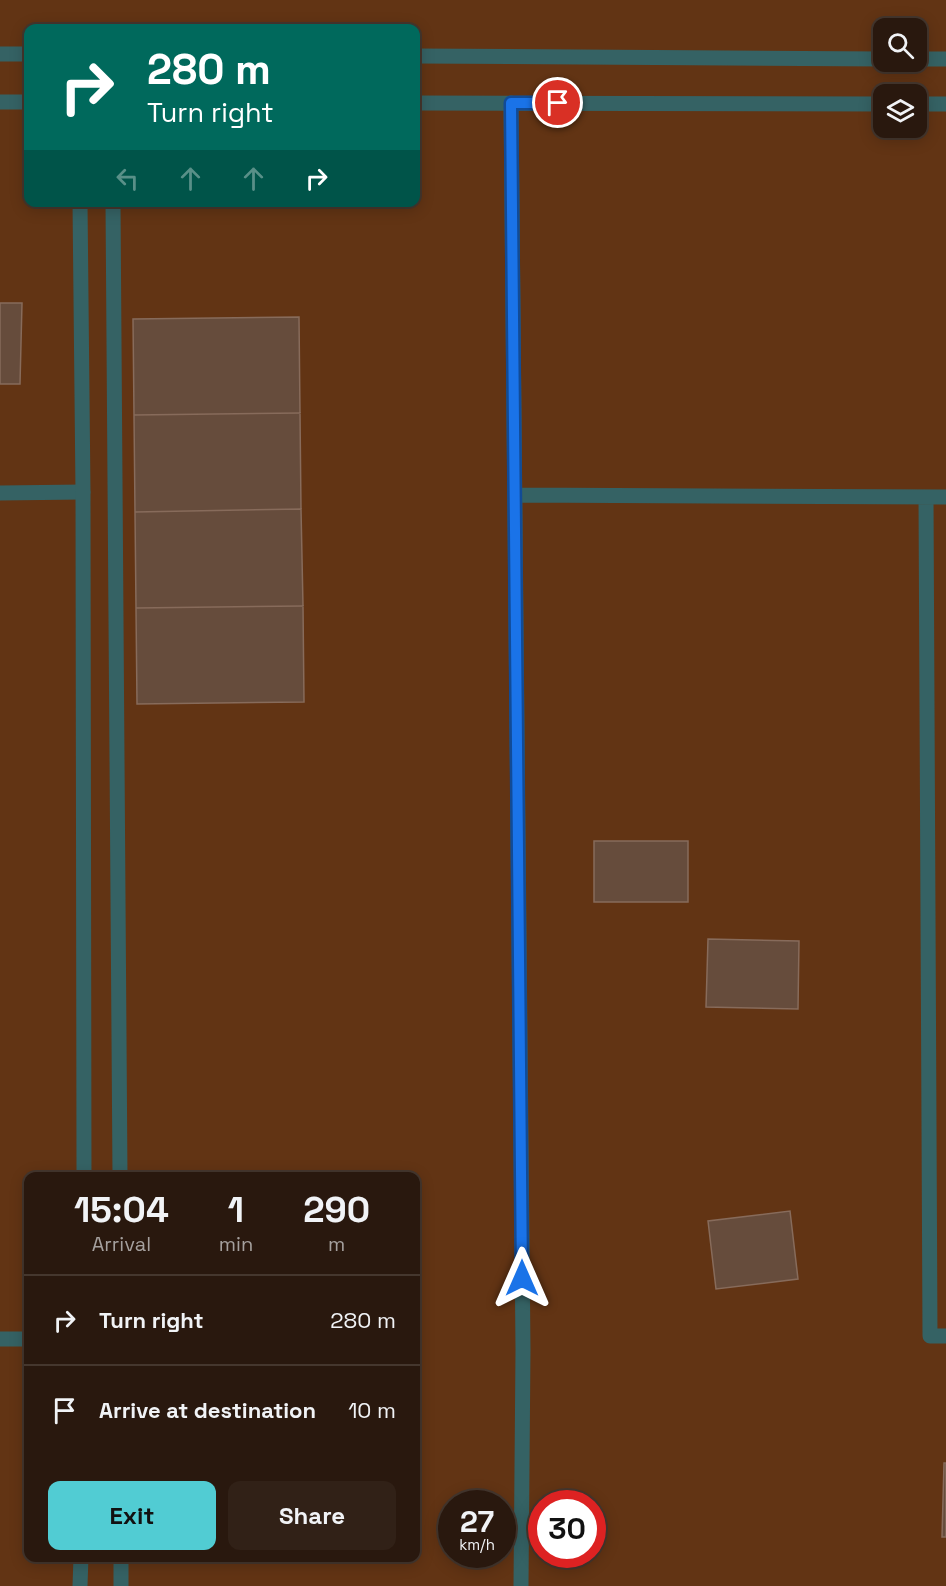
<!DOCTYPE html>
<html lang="en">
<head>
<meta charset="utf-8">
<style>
	:root { --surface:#29180e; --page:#312117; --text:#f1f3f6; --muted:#a5a09e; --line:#45372e; --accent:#51ccd3 }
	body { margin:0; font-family:"Space Grotesk",sans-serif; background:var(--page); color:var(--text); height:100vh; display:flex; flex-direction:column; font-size:22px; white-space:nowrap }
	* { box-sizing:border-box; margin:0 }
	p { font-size:20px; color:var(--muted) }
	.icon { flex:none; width:33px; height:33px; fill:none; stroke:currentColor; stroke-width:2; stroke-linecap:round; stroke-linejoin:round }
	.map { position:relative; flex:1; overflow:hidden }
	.side { position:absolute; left:24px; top:1172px; width:396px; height:390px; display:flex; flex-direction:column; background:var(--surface); border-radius:12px; box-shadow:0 3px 15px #0003,0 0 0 2px var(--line) }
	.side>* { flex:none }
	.guide { position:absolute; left:24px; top:24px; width:396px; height:183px; border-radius:12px; box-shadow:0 3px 15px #0003,0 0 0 2px var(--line); background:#00695c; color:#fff; overflow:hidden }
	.fabs { position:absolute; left:873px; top:18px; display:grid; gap:12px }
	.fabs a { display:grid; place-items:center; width:54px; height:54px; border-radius:12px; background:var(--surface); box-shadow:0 3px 15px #0003,0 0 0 2px var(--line); font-size:30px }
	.speed { position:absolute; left:438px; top:1490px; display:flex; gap:12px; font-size:30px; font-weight:700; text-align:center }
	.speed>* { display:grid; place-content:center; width:78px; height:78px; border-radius:50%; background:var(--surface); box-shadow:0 3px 15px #0003,0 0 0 2px var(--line); line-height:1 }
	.speed small { font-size:15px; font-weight:400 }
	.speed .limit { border:9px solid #d22; background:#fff; color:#111 }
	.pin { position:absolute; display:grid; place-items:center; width:51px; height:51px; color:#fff; margin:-26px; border:3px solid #fff; border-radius:50%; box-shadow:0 2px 6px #0007 }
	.me { position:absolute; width:66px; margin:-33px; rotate:0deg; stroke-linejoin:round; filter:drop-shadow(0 0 4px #0008) }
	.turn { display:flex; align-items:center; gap:21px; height:126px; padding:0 24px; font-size:27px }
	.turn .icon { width:78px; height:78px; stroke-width:2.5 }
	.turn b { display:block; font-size:42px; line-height:51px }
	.lanes { display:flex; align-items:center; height:57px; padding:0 24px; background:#0003; justify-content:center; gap:30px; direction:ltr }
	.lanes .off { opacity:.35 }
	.eta { display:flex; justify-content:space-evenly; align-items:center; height:102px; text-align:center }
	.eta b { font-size:36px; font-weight:800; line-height:42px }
	.action { display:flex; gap:12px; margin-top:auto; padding:12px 24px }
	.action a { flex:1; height:69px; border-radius:12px; background:var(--accent); color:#111; font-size:24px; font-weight:800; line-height:69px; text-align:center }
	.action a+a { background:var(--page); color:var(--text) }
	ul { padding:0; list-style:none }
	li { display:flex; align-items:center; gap:18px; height:90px; padding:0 24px; border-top:2px solid var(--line) }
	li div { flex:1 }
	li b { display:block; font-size:22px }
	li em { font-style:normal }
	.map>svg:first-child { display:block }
</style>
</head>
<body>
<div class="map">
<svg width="946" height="1586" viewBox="0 0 946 1586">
	<rect width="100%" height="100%" fill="#372012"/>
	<path fill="#623414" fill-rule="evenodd" d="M0,0H946V1586H0ZM28,28H416V202H28ZM884,28H916V62H884ZM884,94H916V128H884ZM28,1176H416V1557H28ZM452,1503H502V1554H452ZM542,1503H592V1554H542Z"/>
	<path fill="#664c3c" stroke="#876b5b" stroke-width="1.5" d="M0,303H22L20,384H0Z
		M299,317L300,413L134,415L133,319Z
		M300,413L301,509L135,512L134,415Z
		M301,509L303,606L136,608L135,512Z
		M303,606L304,702L137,704L136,608Z
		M594,841H688V902H594Z
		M708,939L799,941L798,1009L706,1007Z
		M790,1211L798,1279L716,1289L708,1221Z
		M944,1463H946V1537H942Z"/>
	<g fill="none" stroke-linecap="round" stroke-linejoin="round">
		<path stroke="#356264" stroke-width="15" d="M511,103L523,1349L521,1586
			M0,493L83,492
			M515,495L946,497
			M926,497L930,1336H946
			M0,1339H28"/>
		<path stroke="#356264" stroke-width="15" d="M0,54H28
			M416,56L884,59
			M916,59H946
			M0,102H28
			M416,103L884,104
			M916,104H946
			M80,202L83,492L84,1176
			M113,202L120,1176
			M121,1557V1586
			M80,1586L81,1557"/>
	</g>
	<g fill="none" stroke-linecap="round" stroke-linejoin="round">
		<g stroke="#114b97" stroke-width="15">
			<path id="route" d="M522,1278L511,103H558"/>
		</g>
		<use href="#route" stroke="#1a73e8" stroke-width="10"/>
	</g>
</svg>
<div class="fabs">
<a><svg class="icon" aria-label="search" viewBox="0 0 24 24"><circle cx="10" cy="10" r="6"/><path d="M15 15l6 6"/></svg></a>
<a><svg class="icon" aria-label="layers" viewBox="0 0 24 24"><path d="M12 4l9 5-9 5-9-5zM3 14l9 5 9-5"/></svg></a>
</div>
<div class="speed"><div>27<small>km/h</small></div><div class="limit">30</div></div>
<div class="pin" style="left:558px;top:103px;background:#d93025"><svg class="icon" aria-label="arrive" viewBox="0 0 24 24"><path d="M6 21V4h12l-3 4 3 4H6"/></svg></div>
<svg class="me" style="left:522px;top:1278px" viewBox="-20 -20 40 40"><path d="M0-17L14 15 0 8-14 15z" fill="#1a73e8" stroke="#fff" stroke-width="4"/></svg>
<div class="guide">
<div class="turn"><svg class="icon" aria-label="right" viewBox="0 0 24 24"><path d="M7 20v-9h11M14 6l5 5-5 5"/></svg><div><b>280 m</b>Turn right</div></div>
<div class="lanes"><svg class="icon off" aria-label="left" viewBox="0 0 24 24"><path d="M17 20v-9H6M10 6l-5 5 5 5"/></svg><svg class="icon off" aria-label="ahead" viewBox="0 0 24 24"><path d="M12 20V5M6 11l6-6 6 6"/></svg><svg class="icon off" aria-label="ahead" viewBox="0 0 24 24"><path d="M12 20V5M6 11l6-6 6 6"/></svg><svg class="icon" aria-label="right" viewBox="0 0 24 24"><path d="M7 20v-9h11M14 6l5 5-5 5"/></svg></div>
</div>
<section class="side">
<div class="eta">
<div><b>15:04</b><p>Arrival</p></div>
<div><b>1</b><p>min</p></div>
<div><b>290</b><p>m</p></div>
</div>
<ul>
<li><svg class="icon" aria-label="right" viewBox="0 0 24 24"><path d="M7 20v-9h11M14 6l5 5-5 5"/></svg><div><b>Turn right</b></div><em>280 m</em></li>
<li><svg class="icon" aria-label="arrive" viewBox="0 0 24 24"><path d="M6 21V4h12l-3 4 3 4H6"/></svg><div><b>Arrive at destination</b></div><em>10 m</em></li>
</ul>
<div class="action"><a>Exit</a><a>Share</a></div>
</section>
</div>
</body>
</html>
